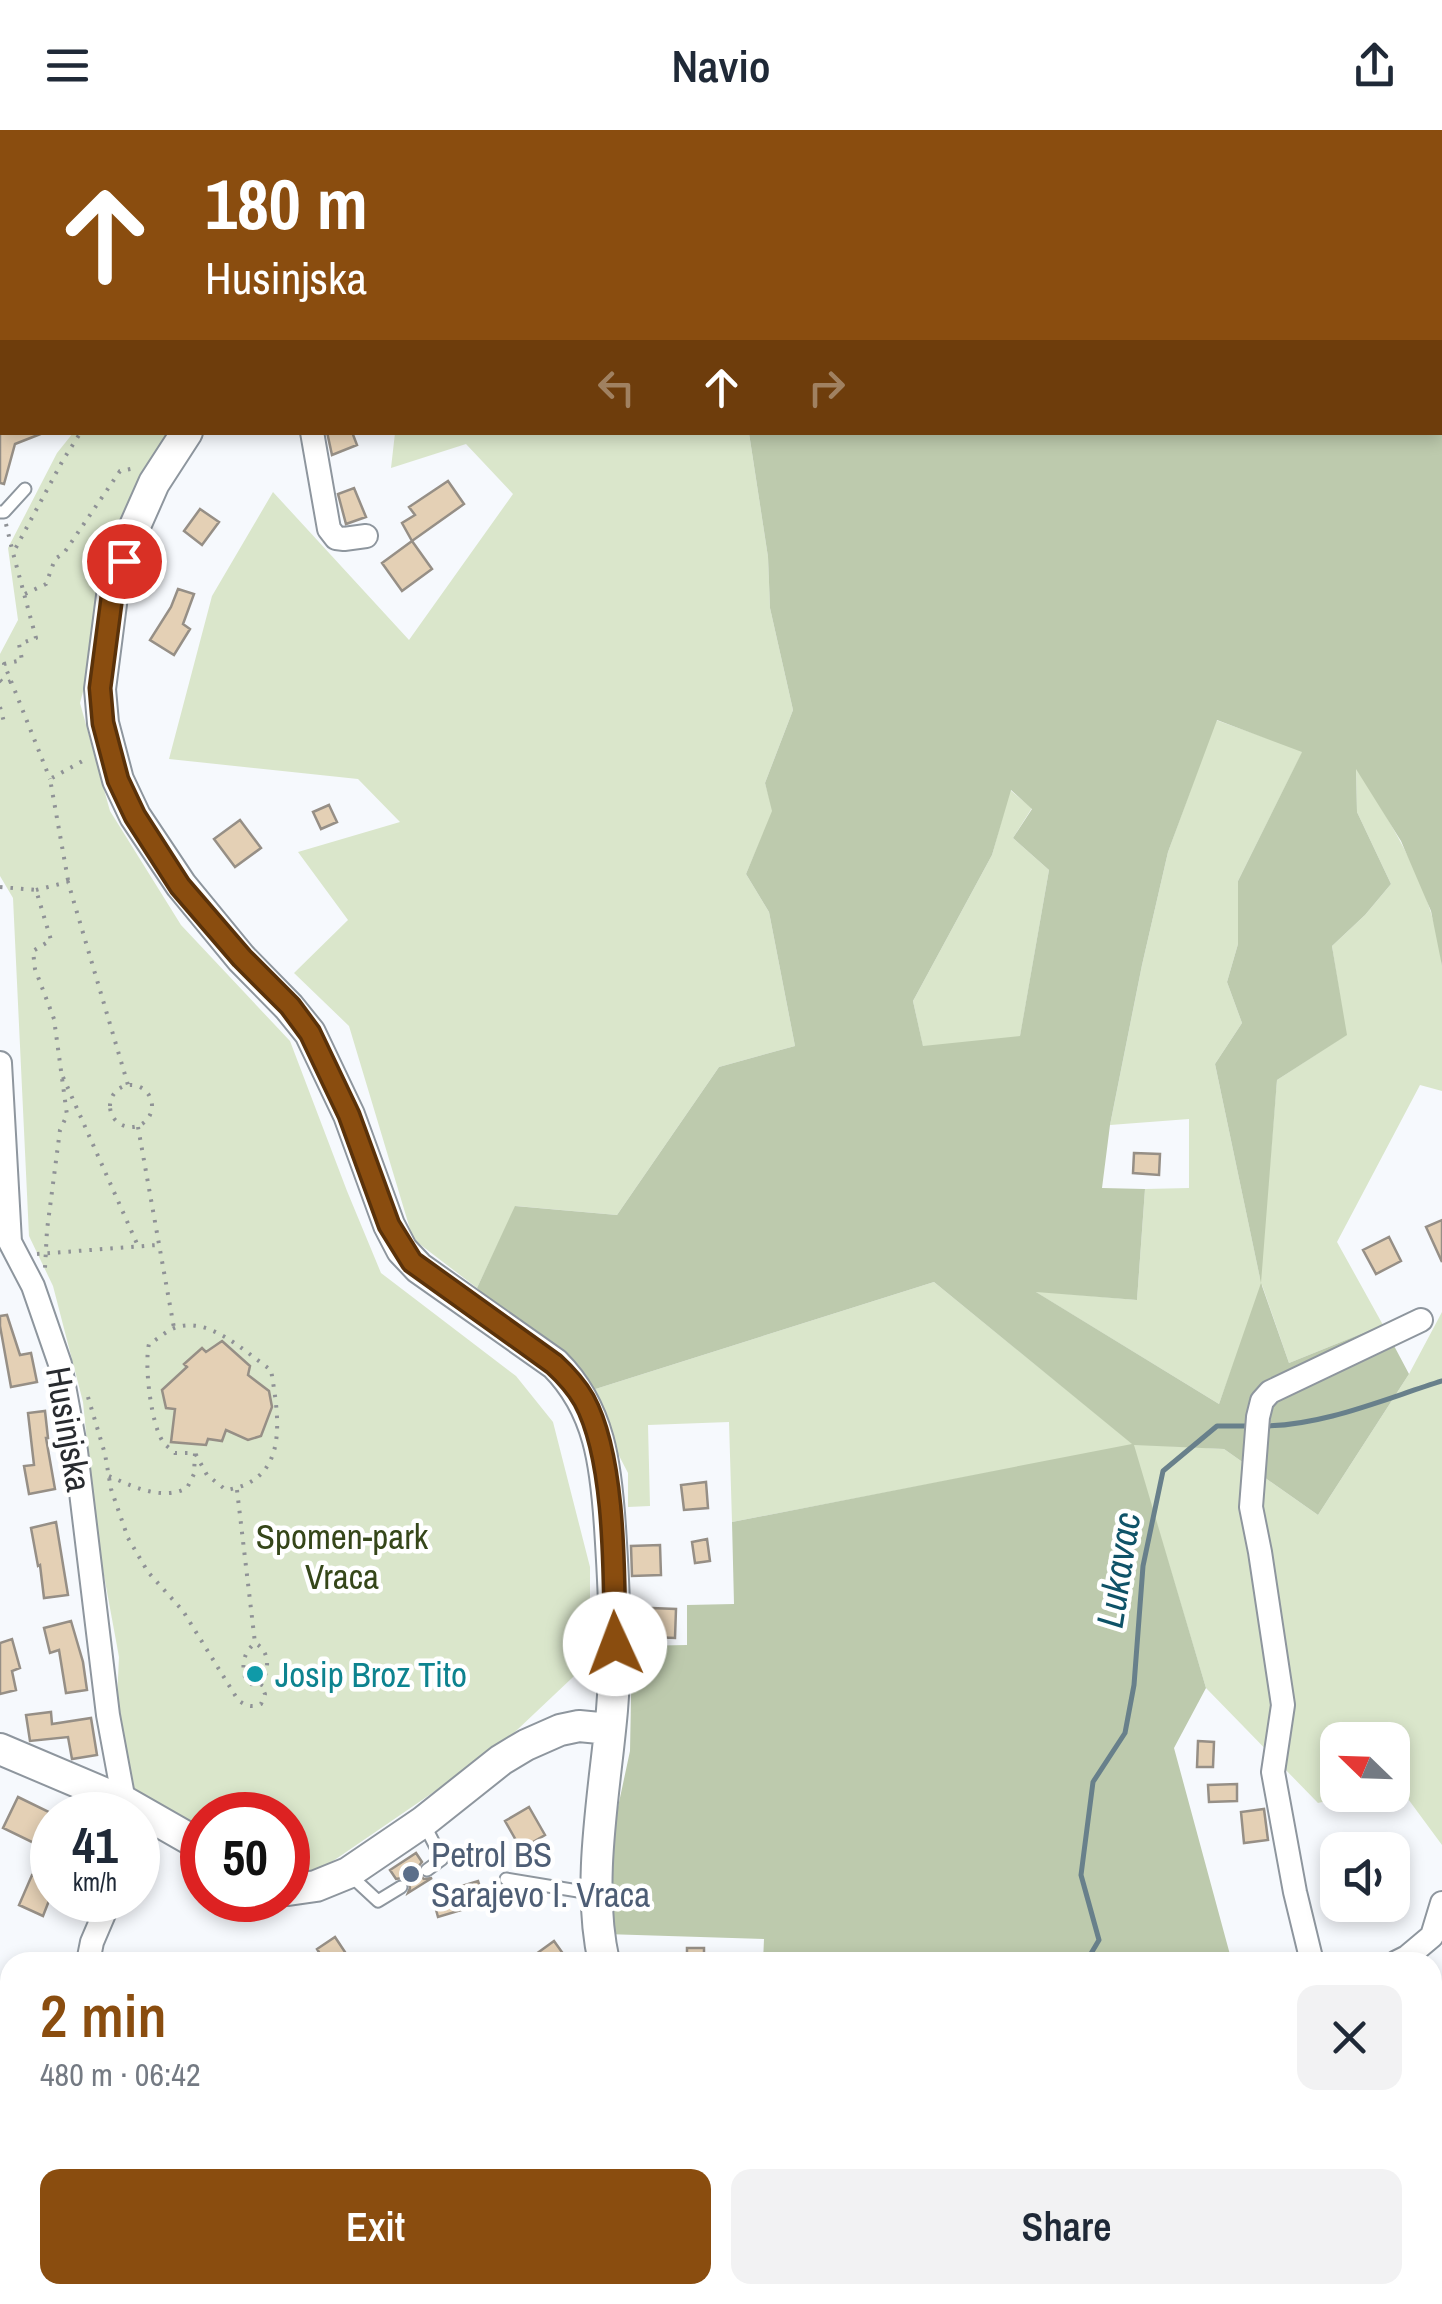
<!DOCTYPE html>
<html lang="en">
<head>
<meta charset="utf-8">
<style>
	:root { --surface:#fff; --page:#f2f2f3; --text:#1f2937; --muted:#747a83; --accent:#8a4d0f }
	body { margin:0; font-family:"Archivo Narrow",sans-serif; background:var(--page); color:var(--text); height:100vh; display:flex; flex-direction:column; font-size:38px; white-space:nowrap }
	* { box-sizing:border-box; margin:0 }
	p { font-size:32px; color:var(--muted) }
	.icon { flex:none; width:55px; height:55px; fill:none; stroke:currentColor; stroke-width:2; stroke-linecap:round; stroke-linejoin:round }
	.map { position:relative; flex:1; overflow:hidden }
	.drawer { position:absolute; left:0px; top:1822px; width:1442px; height:352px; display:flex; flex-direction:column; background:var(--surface); border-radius:30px 30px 0 0; box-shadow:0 5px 15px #0003 }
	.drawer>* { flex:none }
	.banner { position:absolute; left:0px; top:0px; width:1442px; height:305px; box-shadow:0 5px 15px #0003; background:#8a4d0f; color:#fff; overflow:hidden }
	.needle { width:65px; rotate:293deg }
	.controls { position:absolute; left:1320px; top:1592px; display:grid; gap:20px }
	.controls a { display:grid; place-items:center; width:90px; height:90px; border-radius:20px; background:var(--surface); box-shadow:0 5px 15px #0003; font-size:50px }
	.speed { position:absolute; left:30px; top:1662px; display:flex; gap:20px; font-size:50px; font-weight:700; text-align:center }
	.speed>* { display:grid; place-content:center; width:130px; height:130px; border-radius:50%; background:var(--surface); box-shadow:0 5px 15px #0003; line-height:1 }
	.speed small { font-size:25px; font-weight:400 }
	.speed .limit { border:15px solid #d22; background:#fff; color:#111 }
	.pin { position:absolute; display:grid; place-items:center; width:85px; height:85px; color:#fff; margin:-42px; border:5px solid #fff; border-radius:50%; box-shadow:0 2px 10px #0007 }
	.me { position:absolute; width:110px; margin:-55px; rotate:358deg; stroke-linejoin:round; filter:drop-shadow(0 0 8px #0008) }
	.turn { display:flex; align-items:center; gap:35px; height:210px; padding:0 40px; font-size:45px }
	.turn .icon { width:130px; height:130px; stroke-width:2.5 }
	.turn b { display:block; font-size:70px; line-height:85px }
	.lanes { display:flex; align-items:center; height:95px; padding:0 40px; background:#0003; justify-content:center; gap:50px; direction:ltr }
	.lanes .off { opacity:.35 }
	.round { display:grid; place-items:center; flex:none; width:105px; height:105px; border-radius:20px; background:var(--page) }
	.summary { display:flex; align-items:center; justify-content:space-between; height:170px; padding:0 40px }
	h1 { font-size:60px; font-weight:600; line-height:75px; color:var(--accent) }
	.cta { display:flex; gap:20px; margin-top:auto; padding:20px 40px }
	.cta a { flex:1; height:115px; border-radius:20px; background:var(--accent); color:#fff; font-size:40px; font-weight:600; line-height:115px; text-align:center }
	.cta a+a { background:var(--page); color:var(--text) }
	header { display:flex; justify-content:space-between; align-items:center; height:130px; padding:0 40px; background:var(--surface); font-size:45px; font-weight:600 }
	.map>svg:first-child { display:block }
</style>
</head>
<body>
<header><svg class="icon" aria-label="menu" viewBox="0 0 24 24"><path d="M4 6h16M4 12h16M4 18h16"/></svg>Navio<svg class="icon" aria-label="share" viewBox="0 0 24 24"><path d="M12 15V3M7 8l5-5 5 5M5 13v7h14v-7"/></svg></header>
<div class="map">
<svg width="1442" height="2174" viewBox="0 0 1442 2174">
	<rect width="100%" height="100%" fill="#f6f9fd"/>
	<path fill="#dae6cb" d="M786,0H954L955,2H779Z
		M73,303H176L104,483L80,573L110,681L181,795L290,911L347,1061L381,1143L516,1246L553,1292L590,1437V1531L498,1618L295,1757L288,1754V1685H202V1715L112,1674L119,1527L96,1402L83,1272L53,1156L29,1106L13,768L0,746V524L18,490L8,418L57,323Z
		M395,303H749L768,427L770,478L793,580L765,653L773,681L746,744L769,782L795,916L719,937L617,1085L516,1076L477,1158L413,1109L349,896L294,843L348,790L298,722L400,692L358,649L169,629L212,466L273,362L409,510L513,364L466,314L391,338Z
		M1216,590L1303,621L1238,751V814L1227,852L1242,893L1215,934L1260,1148L1277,950L1346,905L1332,816L1365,785L1391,754L1357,682L1356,637C1394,698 1435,762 1442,836C1442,875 1442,921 1442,961L1420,955L1337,1112L1383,1195L1289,1233L1262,1155L1219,1274L1034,1161L1137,1170L1145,1059L1189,1058V989L1110,995L1142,835L1168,722Z
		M1010,660L1032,678L1013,708L1049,740L1020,907L923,917L913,871L992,725Z
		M934,1152L1133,1314L1224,1319L1318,1385L1409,1244L1442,1182V1715L1397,1654L1393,1655L1392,1610H1338V1665H1351L1318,1673L1206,1558L1133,1315L732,1392L729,1292L648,1295L650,1376L628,1377V1343L586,1262Z
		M492,2165H571L570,2174H489Z
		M685,2165H1061L1077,2174H685Z"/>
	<path fill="#bdcaad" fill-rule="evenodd" d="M954,0H1442V836L1431,781L1401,711L1356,639L1357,682L1391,754L1365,785L1332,816L1347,905L1277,950L1261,1153L1289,1233L1383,1195L1409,1244L1318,1385L1224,1319L1134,1315L1206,1558L1174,1618L1232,1832H763L764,1809L605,1804L609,1719L630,1621L632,1516L687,1515V1475L734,1474L732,1392L1132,1314L934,1152L586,1262L477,1158L515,1076L617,1085L719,937L795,916L769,782L746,744L772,681L765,653L793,580L770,478L768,427L749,303L1440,302V2H955ZM1217,590L1302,622L1238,751V814L1227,852L1242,893L1215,934L1261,1153L1219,1274L1036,1162L1137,1170L1145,1059L1102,1058L1110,995L1142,835L1168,722ZM1011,660L1032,679L1013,708L1049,740L1020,906L923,916L913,871L992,725Z
		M1442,1854V1981L1433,1984L1432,1857Z
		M274,2165H492L489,2174H276Z
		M1061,2165H1132L1129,2174H1077Z"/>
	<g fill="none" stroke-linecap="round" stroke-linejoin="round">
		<path stroke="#68808b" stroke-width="5" d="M1262,1296C1323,1296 1384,1269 1442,1251
			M1086,1832L1099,1810L1081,1745L1093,1652L1125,1603L1134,1555L1143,1436L1163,1341L1217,1296H1251
			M1432,1927H1442
			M1112,2174V2165"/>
	</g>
	<path fill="#e4d0b5" stroke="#968f86" stroke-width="2.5" d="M0,302L43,303L15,314L4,354L0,353Z
		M327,302H352L357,315L332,325Z
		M448,351L464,374L412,411L402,393L415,385L409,377Z
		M354,358L366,387L346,394L338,364Z
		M200,379L219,392L202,415L184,401Z
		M412,411L432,439L402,461L382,433Z
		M178,459L194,464L183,494L190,499L174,525L150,510L171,477Z
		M329,675L337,692L321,699L313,682Z
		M240,690L261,718L235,737L214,709Z
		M1134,1023L1160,1024L1159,1045L1133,1043Z
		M1442,1090V1132L1426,1097Z
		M1389,1107L1401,1131L1376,1144L1363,1120Z
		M7,1185L20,1225L31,1223L37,1252L11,1257L0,1196V1186Z
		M222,1211L250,1236L248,1245L269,1261L272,1277L261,1306L248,1310L226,1300L222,1311L208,1309L206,1315L171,1312L175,1279L166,1278L162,1260L187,1237L184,1234L202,1218L206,1222Z
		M45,1281L48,1308H46L55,1359L29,1364L24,1336L34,1335L28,1283Z
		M706,1352L708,1378L684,1380L681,1355Z
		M56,1392L68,1465L44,1468L40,1435L38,1436L31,1398Z
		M707,1409L710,1431L695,1433L692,1412Z
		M660,1415L661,1445L632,1446L631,1416Z
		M651,1478L676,1479L675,1508L650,1507Z
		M71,1491L83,1532L87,1560L66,1563L59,1520L50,1523L44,1498Z
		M12,1509L20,1538L12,1541L16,1560L0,1564V1513Z
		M51,1582L52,1594L91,1588L97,1625L72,1629L68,1607L30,1611L26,1585Z
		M1198,1611L1214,1612L1213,1637H1197Z
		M1237,1654V1671L1209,1672L1208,1655Z
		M18,1667L49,1682L34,1713L3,1698Z
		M529,1677L545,1705L521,1719L505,1691Z
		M1264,1679L1268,1710L1244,1713L1241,1682Z
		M416,1723L422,1732L418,1737L419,1745L424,1749L432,1748L408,1763L410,1758L408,1751L402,1748L396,1749L390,1740Z
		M32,1745L52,1753V1763L43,1786L19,1775Z
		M478,1751L485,1773L438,1787L432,1765Z
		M335,1807L347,1825L335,1832H325L317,1819Z
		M554,1811L564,1825L555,1832H525Z
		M687,1818H704V1832H687Z"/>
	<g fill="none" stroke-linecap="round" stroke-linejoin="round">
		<g stroke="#8e969e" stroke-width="15">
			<path id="service" d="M0,382H4L25,359
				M423,1692L442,1729L427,1740
				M351,1746L378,1771L401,1757
				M506,1749L596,1764"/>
		</g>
		<g stroke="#8e969e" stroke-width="26">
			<path id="minor" d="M0,5V23
				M0,123L2,125
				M312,302L329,399L336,408L344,409L366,406
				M0,933L10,1112L33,1156L60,1234L76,1321L108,1585L126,1682
				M88,1832L92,1812L110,1770
				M1312,1832L1295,1762L1273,1642L1283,1575L1260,1422L1251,1377L1258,1287L1262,1271L1270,1262L1421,1190
				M1397,1832L1407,1827L1432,1806L1442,1773
				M1432,1890L1442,1892
				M0,2107L10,2102
				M175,2165L181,2174
				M1287,2165L1310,2174
				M39,2174L50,2165"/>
		</g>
		<g stroke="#8e969e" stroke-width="34">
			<path id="secondary" d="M413,2L415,0
				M187,302L154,353L135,396L112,466L100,559L103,593L118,650L135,686L181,755L241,828L289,877L310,903L349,985L389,1095L402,1120L419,1138L555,1234C600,1279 606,1336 610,1397C614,1458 617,1519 612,1580C605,1661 586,1753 604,1832
				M0,1619L125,1672L202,1716
				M288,1760L316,1756L348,1743L423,1692L501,1630L526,1615L560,1600L579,1596L610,1599
				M676,2174L677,2165"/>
		</g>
		<path stroke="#8f9296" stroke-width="4" stroke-dasharray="2.5 8" stroke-linecap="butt" d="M6,394L13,423
			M25,464L46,454L55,429L64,423L120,341L135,338
			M0,550L4,554L11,551L4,534L22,530L19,514L36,508L13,423L63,330L81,302
			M11,551L50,649
			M0,577L4,592L0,595
			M68,750L50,649L88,628
			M0,757L36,760L51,810L33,821L35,839L54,889L67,985L60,1000L47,1100L45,1138
			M36,760L68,752L128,955
			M63,947L138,1116
			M110 976a21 21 0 1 1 42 0a21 21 0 1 1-42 0Z
			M138,997L174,1198
			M37,1124L157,1115
			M88,1267L105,1324L111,1359L128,1408L148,1442L183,1481L238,1570C246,1576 252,1578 261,1574L265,1564L261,1555
			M109,1346C134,1357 162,1371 187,1358L194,1344L195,1323H175C171,1319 166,1316 163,1312C151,1294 144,1235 149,1214C158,1209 167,1200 177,1197C210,1187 245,1222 271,1240C279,1288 290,1350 226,1360L207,1345L195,1323
			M237,1360L255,1513C271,1522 269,1540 261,1555L250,1554L246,1550C241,1536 243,1523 255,1513"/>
		<use href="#service" stroke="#fff" stroke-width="11"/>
		<use href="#minor" stroke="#fff" stroke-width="22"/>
		<use href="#secondary" stroke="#fff" stroke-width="30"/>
	</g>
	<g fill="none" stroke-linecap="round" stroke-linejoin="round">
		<g stroke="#5a320a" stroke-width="25">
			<path id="route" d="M124,431L112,466L100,558L103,593L118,650L135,686L180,756L242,828L290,876L310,903L349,985L389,1095L412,1132L554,1234C566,1245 576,1256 584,1270C616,1329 614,1446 615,1514"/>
		</g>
		<use href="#route" stroke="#8a4d0f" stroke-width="18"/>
	</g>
	<circle fill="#0f9aa8" stroke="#fff" stroke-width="4" cx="255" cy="1544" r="10"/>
	<circle fill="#5c6f8a" stroke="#fff" stroke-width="4" cx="411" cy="1744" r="10"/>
	<g text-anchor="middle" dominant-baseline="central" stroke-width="9" stroke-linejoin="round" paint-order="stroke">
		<g font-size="35" fill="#292c30" stroke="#fff">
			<text transform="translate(69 1299) rotate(80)">Husinjska</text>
		</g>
		<g font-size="35" fill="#354619" stroke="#fff">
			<text x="342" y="1406">Spomen-park<tspan x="342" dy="40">Vraca</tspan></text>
		</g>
		<g font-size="35" fill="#0d838f" stroke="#fff" text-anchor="start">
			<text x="275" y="1544">Josip Broz Tito</text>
		</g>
		<g font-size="35" fill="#4e5e75" stroke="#fff" text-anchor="start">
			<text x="431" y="1724">Petrol BS<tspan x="431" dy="40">Sarajevo I. Vraca</tspan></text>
		</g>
		<g font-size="38" font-style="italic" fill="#0f5368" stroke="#fff">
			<text transform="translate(1118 1440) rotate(-81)">Lukavac</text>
		</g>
	</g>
</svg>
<div class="controls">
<a><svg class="needle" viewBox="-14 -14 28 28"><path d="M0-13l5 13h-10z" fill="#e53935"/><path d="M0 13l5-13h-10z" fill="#747a83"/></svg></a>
<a><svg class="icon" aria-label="sound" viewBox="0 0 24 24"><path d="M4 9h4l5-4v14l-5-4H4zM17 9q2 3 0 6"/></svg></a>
</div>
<div class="speed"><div>41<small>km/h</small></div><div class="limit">50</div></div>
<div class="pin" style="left:124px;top:431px;background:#d93025"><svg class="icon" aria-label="arrive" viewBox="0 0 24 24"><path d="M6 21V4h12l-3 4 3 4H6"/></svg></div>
<svg class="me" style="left:615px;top:1514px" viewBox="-20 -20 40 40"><circle r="19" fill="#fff"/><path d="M0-13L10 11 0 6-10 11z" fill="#8a4d0f"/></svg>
<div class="banner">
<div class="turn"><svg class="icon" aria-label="ahead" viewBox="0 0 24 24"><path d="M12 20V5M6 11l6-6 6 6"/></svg><div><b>180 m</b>Husinjska</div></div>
<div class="lanes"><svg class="icon off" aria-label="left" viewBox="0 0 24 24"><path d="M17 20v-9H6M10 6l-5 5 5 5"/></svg><svg class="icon" aria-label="ahead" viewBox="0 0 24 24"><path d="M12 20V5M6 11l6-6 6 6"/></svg><svg class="icon off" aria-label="right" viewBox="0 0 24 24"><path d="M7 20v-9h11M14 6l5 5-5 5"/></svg></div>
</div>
<section class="drawer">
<div class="summary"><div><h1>2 min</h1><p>480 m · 06:42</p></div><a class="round"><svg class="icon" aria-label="close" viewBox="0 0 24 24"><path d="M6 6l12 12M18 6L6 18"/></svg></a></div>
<div class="cta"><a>Exit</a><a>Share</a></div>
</section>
</div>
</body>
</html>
